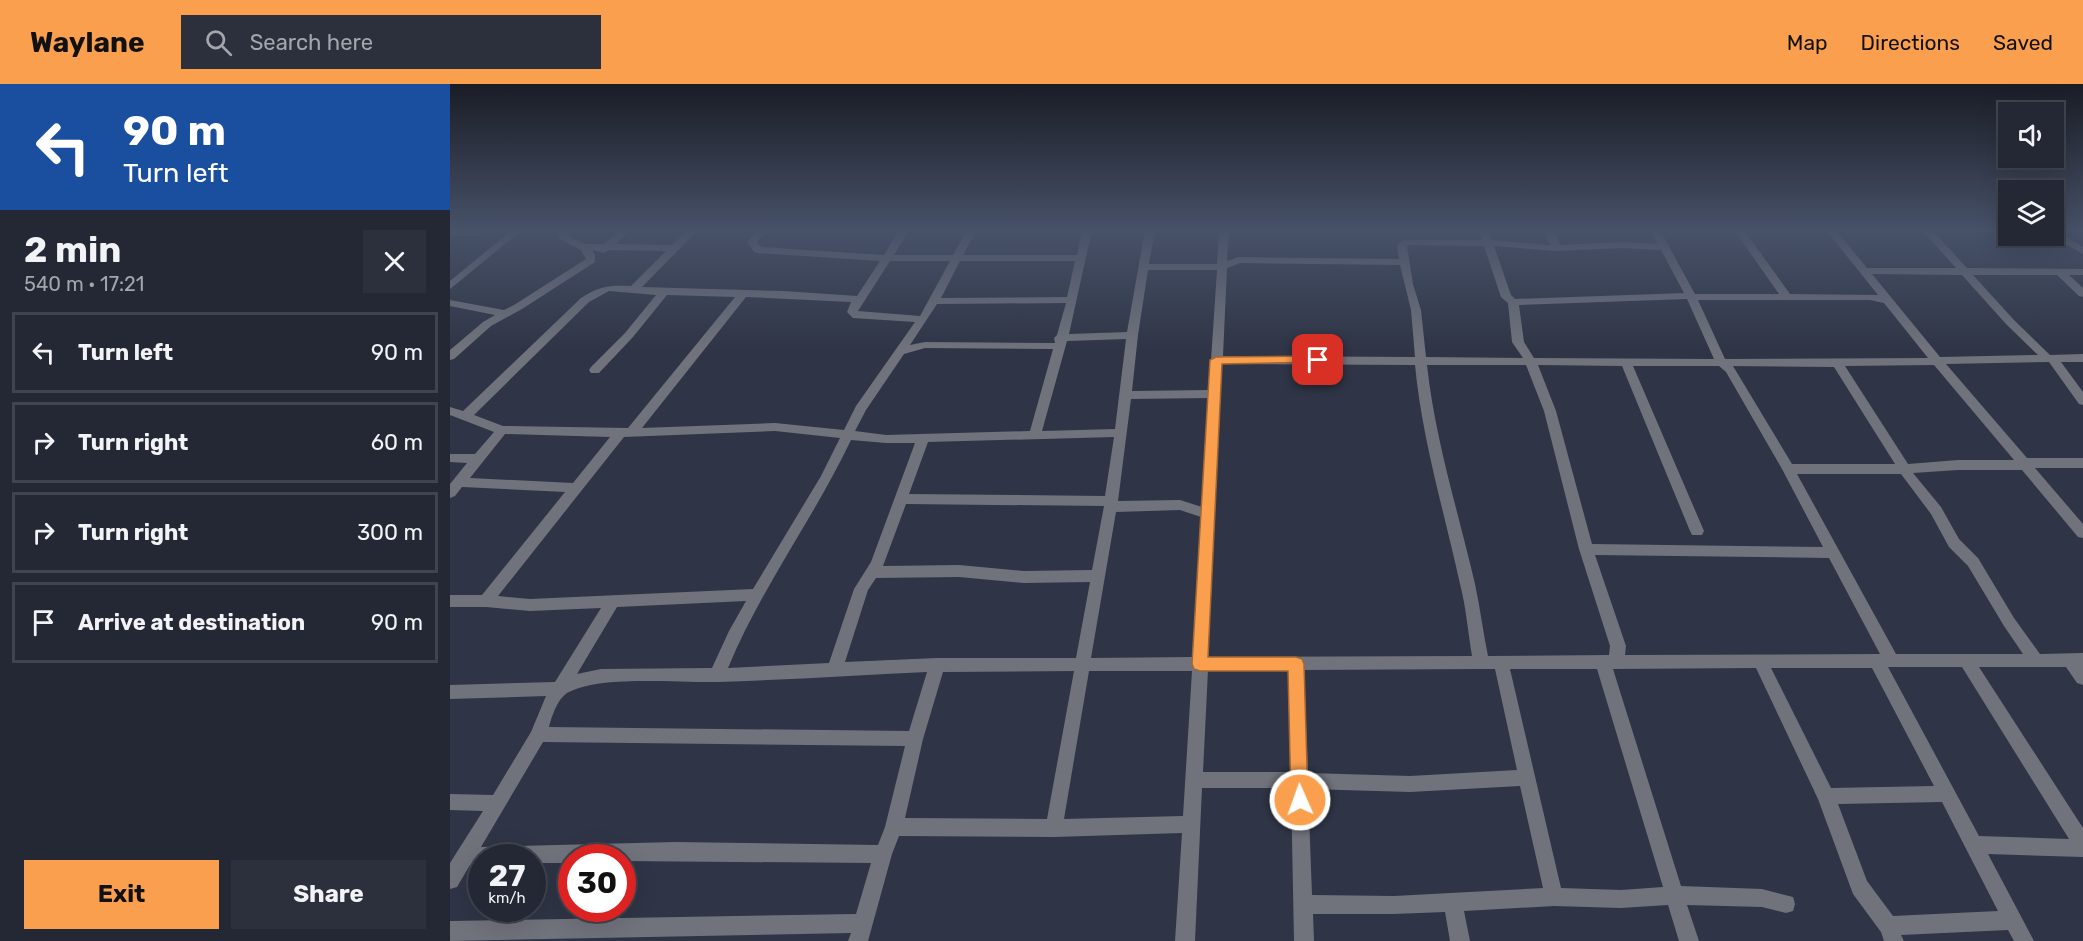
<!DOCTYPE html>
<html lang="en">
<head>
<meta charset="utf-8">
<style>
	:root { --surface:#232834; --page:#2b303c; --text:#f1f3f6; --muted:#a3a6ac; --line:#40444f; --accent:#fa9f4e }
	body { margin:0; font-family:Rubik,sans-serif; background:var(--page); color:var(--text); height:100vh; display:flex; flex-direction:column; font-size:22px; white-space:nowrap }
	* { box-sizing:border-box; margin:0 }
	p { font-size:20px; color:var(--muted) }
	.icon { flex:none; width:33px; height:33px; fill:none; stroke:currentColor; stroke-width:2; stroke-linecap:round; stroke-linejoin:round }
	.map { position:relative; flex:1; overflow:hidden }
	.side { display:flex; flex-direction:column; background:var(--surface); width:450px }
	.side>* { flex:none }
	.hud { background:#1a4fa0; color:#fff; overflow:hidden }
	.controls { position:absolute; left:1548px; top:18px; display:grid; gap:12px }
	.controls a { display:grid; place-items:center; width:66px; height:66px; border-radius:0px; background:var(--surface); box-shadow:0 6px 24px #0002,0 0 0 2px var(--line); font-size:30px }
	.speed { position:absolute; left:18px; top:760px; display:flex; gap:12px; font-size:30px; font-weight:700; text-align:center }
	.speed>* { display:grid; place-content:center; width:78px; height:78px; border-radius:50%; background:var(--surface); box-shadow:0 6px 24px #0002,0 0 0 2px var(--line); line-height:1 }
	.speed small { font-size:15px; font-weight:400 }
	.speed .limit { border:9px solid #d22; background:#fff; color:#111 }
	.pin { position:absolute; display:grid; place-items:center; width:51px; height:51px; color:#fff; margin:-26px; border-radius:12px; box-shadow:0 3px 9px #0006 }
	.me { position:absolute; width:66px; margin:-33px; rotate:358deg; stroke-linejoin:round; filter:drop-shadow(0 0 4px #0008) }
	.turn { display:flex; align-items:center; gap:21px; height:126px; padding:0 24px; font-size:27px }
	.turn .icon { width:78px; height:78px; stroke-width:2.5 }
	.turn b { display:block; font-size:42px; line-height:51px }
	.round { display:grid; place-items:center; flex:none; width:63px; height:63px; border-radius:0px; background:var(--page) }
	.headline { display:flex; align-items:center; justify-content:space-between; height:102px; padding:0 24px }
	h1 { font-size:36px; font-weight:700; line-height:45px }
	.button { display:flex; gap:12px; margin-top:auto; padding:12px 24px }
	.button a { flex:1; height:69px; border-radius:0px; background:var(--accent); color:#111; font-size:24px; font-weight:700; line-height:69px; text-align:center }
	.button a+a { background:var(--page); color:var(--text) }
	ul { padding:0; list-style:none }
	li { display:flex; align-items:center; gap:18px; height:81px; margin:0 12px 9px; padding:0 12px; border:3px solid var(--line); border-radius:0px }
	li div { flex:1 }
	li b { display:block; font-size:22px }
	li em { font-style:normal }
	header { display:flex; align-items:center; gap:36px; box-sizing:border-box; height:84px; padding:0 30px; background:var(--accent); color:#111 }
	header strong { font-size:28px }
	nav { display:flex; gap:33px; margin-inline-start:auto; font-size:21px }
	.search { width:420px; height:54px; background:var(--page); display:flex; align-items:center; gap:15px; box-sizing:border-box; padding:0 21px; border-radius:0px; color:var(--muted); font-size:22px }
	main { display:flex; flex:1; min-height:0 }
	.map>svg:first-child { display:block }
</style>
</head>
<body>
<header>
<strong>Waylane</strong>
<div class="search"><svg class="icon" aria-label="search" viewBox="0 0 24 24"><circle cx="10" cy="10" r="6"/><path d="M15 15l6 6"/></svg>Search here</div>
<nav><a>Map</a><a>Directions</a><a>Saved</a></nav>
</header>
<main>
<section class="side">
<div class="hud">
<div class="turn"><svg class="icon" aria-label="left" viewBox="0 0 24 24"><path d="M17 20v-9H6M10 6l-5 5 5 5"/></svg><div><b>90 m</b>Turn left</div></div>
</div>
<div class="headline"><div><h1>2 min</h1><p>540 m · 17:21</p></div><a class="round"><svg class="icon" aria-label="close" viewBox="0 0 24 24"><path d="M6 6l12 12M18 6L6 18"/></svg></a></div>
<ul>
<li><svg class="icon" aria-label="left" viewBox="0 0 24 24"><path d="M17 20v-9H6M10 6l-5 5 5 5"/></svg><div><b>Turn left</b></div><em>90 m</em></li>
<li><svg class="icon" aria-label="right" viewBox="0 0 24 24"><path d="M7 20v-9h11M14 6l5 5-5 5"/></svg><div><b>Turn right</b></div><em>60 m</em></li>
<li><svg class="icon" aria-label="right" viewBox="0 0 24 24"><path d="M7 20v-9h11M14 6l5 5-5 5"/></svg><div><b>Turn right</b></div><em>300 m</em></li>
<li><svg class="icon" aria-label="arrive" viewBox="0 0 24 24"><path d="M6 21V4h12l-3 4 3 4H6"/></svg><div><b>Arrive at destination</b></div><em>90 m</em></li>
</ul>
<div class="button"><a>Exit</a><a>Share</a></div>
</section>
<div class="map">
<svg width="1633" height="857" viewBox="0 0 1633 857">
	<rect width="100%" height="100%" fill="#2f3546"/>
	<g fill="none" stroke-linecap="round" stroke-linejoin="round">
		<path fill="#70737c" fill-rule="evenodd" d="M0,146H32L35,148L30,151H0Z
			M62,146H72L0,205V197Z
			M113,146H123L118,152L135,160H154L170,146H180L166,160L222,161L238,146H248L192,203L334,207L407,212L430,177L308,169L304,168L297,158L308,146H318L307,158L311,163L434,171L449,146H459L444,171H503L517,146H527L513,171H627L632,146H642L619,250L677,248L695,146H705L699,180H767L769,146H779L777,177L789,173L949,175L947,161L954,156H1032L1028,146H1038L1041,156L1100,161L1094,146H1104L1110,161L1172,158L1208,160L1200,146H1210L1245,210H1329L1284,146H1294L1340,210L1428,211L1376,146H1386L1417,184H1506L1472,146H1482L1517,184L1633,185V191H1619L1633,204V213L1629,212L1607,191H1523L1564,236L1600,271L1633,270V278H1611L1633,308V321L1629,320L1599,278L1496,280L1577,374H1633V384H1585L1633,440V454L1628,453L1572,386H1508L1463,389L1491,423L1509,455L1528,474L1564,534L1590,570L1633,569V601L1627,599L1616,583H1529L1633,744V773L1538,770L1584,857H1564L1558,846L1451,851L1454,857H1434L1431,848L1403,810L1368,715L1306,584L1163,585L1231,802L1312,805L1343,813L1345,820L1343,827L1336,829L1312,823L1237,821L1249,857H1229L1218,821L1171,824L1104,822L1014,827L1020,857H1000L995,828L944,830H863L864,857H844L841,704H752L745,857H725L732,749L604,753L449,752L442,770L418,857H398L401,849L0,857V837L406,830L421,779L172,777V774H122V779H82V774H32V781H20L7,803L0,805V779L33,727L0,726V710L43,711L81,648L96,612L0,615V601L105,598L151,524L80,527L36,523H0V511H32L115,408L12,403L5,412L0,414V400L17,379L0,378V370H25L44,348L0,331V323L13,327L131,214C149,202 160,201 181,202L216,167L159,166L154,169L142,166L145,171V178L72,225L41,242L4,275L0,276V266L33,238L45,231L0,222V216L54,226L64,221L136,175L131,166L110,155L108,153ZM959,161L1034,162L1051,213L1058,219L1062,258L1073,274L976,273L971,226L963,200L957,162ZM1044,162L1106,167L1172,164L1211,166L1234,209L1065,215L1061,211ZM440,177H500L470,232L408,227ZM510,177H625L617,213L491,214ZM790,179L950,181L961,226L965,273L773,272L777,184ZM698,186H767L759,306L682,307L688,251ZM1422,190L1512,191L1556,240L1588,271L1490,273ZM159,207L206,211L175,249L141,283L139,286L141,289H149L183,253L217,211L285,213L178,344L53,342L24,331L139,218ZM296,213L401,218L397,228L403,234L465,238L406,322L394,346L325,339L192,344ZM1237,215L1264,275L1084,274L1074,258L1069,221ZM1248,216H1420L1434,219L1478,274L1275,275ZM616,219L607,251L604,254L605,259L475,258L460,261L487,220ZM676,255L665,345L592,347L617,257ZM475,264L603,265L580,347L436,351L405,347L416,326L454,270ZM772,280L965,281C972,355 994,427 1010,500C1016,523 1018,548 1022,572L758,573ZM977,281H1076L1094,327L1129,465L1160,562L1159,571L1038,572C1033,548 1030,523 1025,500C1008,427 985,355 977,281ZM1088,281L1172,282L1240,447L1242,451H1252L1254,447L1183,282H1269L1276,288L1332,385L1373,463L1142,460L1106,327ZM1484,281L1564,376H1508L1458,380L1395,282ZM1283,282L1384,283L1445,380H1342ZM759,314L752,423L730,416L668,417L681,315ZM325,347L390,354L371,392L303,505L80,515L48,512L174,353ZM55,350L160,353L123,399L20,394ZM664,353L655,412L459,410L478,358ZM401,356L436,359H465L421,478L404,505L379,579L278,584C311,504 364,434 401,356ZM1347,390H1451L1481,430L1499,463L1518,482L1554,542L1573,570H1446ZM456,420L654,422L642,486L574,487L509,481L433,482ZM730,426L751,433L743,573L641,574L666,428ZM1145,471L1379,474L1430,570L1175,571L1176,562ZM509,493L574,499L640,498L626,574H487L395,578L418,506L426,494ZM296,517L279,547L262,584L151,585L127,590L167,523ZM1438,583H1512L1619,755L1529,752ZM1321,584H1422L1484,702L1381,704ZM1032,585H1045L1067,686L960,692L858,689L854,586ZM1060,585H1147L1213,803L1171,806L1111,804ZM758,586H838L841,688H753ZM624,587L597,735L455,734L473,655L493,588ZM639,587H742L733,732L614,735ZM477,588L459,647L99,643C102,632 108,613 119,608C152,591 228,599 268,598C337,596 407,591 477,588ZM93,658L455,662L435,743L428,761L225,758L31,763ZM1070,702L1093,804L944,812L862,811L858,705L960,708ZM1492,718L1548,827L1443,832L1417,797L1388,720Z
			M1604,146L1633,163V170L1601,152H1604Z"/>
	</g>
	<linearGradient id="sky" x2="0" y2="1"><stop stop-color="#1a1d26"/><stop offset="0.55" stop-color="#475168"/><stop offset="1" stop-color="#475168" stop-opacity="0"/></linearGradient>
	<rect width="1633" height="266" fill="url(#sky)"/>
	<path fill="#fa9f4e" stroke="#a26733" stroke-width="1.5" d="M868,272L872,273V278L772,280L758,573H846L852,575L854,580L858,716L856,722L850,725L843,722L841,716L838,587H750L744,585L742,580L760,276L766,273Z"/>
</svg>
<div class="controls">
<a><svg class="icon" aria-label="sound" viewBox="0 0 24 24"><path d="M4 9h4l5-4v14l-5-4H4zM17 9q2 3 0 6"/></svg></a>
<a><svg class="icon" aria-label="layers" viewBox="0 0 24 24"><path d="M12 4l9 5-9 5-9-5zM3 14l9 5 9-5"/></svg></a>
</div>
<div class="speed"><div>27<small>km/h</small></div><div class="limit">30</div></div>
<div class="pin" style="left:868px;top:276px;background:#d93025"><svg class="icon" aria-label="arrive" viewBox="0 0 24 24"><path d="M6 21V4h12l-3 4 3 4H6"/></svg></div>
<svg class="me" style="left:850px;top:716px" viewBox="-20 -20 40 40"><circle r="17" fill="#fa9f4e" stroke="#fff" stroke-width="3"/><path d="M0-11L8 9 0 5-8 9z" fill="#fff"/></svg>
</div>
</main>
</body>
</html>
